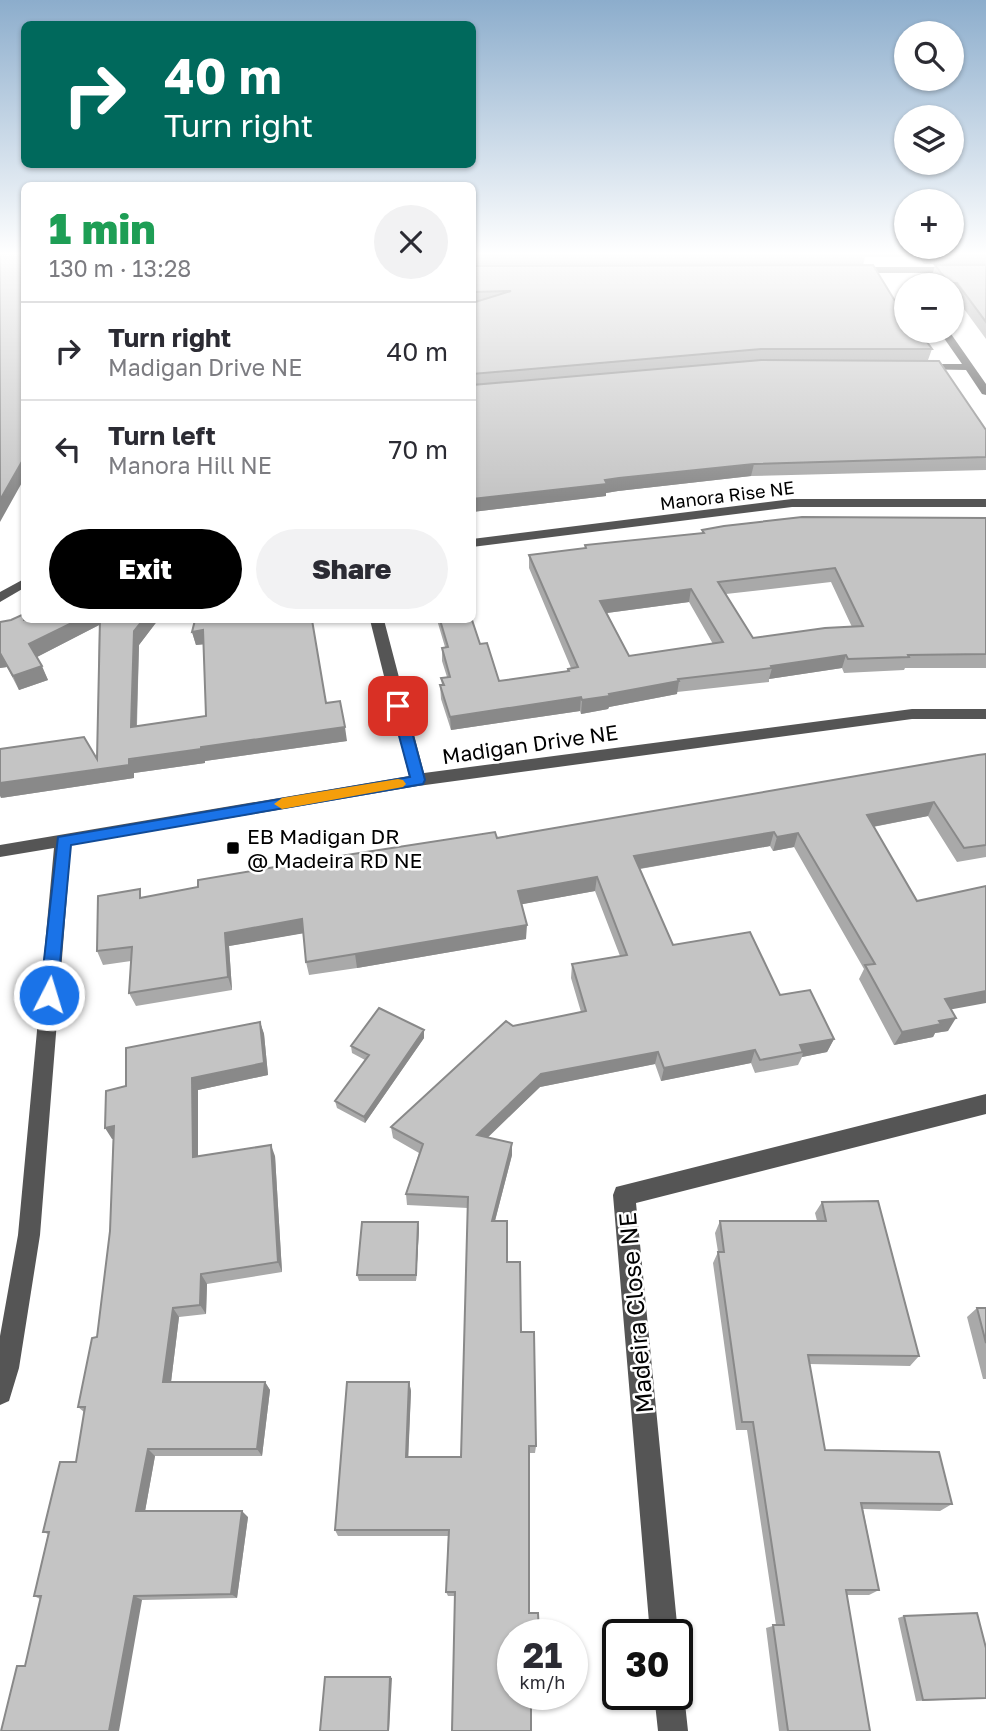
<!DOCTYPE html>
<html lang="en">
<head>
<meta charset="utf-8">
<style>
	:root { --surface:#fff; --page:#f2f2f3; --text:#2b2b33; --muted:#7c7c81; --line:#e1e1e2; --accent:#000 }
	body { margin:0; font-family:"Golos Text",sans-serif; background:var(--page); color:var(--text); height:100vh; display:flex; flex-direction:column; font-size:26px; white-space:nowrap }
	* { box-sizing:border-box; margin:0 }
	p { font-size:23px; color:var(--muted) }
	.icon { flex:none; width:38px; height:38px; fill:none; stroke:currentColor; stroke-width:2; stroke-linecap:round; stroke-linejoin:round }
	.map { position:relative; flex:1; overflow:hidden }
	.drawer { position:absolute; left:21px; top:182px; width:455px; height:441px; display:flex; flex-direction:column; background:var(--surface); border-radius:10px; box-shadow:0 2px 5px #0004 }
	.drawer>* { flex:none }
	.guide { position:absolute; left:21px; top:21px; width:455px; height:147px; border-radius:10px; box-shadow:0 2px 5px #0004; background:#00695c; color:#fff; overflow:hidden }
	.controls { position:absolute; left:894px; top:21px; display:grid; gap:14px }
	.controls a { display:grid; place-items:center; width:70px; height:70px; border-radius:50%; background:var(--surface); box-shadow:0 2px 5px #0004; font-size:35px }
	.speed { position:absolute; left:497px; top:1619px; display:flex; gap:14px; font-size:35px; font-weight:700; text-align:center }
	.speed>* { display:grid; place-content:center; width:91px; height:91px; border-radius:50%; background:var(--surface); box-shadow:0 2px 5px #0004; line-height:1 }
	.speed small { font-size:18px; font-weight:400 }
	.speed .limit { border:4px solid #111; border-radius:10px; background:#fff; color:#111 }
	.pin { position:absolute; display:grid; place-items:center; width:60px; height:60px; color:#fff; margin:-30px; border-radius:14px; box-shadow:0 4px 10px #0006 }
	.me { position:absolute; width:77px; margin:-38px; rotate:5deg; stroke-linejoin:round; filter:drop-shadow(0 0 5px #0008) }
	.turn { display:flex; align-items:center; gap:24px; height:147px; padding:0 28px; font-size:32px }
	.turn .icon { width:91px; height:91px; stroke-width:2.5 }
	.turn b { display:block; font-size:49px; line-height:60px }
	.round { display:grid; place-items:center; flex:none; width:74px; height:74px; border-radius:37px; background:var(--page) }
	.head { display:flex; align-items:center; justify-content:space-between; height:119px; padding:0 28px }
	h1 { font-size:42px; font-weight:800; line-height:52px; color:#1e9e55 }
	.primary-button { display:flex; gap:14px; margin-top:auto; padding:14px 28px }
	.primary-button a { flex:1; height:80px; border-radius:42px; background:var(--accent); color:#fff; font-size:28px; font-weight:800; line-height:80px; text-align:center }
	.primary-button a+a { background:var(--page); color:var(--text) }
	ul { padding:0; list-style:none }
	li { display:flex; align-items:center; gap:21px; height:98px; padding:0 28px; border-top:2px solid var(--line) }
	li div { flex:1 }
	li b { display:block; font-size:26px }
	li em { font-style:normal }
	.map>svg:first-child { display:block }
</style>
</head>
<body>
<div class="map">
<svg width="986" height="1731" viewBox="0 0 986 1731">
	<rect width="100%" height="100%" fill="#fff"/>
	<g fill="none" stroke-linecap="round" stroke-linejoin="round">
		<path fill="#555" fill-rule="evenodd" d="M986,267V273H854L850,270L854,267Z
			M939,331H949L986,384V395L982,394L966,370L915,369L914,367L919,364H962Z
			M792,499H986V507H792L472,547V539Z
			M24,579V588L0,602V592Z
			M370,620H384L424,773L912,709H986V719H912L418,786L71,845L40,1235L19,1368L9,1401L0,1405V1336L18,1235L54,848L0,857V845L409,776Z
			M986,1094V1114L636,1203L678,1634L677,1637V1634H650L613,1195L616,1187Z
			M677,1683L684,1694L688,1731H658L654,1694H677Z"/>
	</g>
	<path fill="#a9a9a9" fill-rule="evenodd" d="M472,254H986V264H924L919,257H865L863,265L906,331L932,349L928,360L986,430V470L751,476L618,491L606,493V496L472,512Z
		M935,265H986V339L953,294H952V285H939L932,276Z
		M986,518V668H905L904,670L844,673L842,668L769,679V682L677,692V694L609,707L608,709L581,714L580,711L451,730L441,699L440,685H442L441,678L447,677L442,661V648L445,647L437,620H472L480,644L499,681L567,671L568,669L571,668L529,568V555L585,548V545L702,533V530ZM831,582L852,627L753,638L726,594ZM689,602L713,644L629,656L607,613Z
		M24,620H158L139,645L137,726L206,716L204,644L196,645L192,632L326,703L347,741L205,761V763L134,773V778L1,798L97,759L99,625L37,657L48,680L19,690L7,667L0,668V622Z
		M986,754V857L957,862L928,816L873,827L951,1010L948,1031L935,1033L933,1037L894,1045L859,979L864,969L794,847L773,851L770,846L640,869L673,945L780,995L834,1039L827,1052L802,1057L798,1065L755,1073L751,1063L661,1081L655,1064L540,1087L487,1137L512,1143V1155L495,1221L507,1262L521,1332L536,1446L535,1453H529V1613L539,1634L455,1596H448L446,1592L448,1536H338L335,1530L409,1382L411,1391L408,1457H461L468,1208L407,1205L406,1194L419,1153L393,1138L391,1127L513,1026L581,1012L571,978L572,964L620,956L595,891L522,904L526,939L357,968L309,975L306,962L303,933L229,946L232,990L136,1006L129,993L131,961L103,965L97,951L143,898Z
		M260,1022L264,1034L268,1075L198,1090V1156H275L282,1272L207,1284L206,1314L179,1317L171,1382H265L270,1390L262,1456H155L145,1511L248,1517L237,1598L142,1600L25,1666L40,1599L34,1596L48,1534L43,1532L76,1462L84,1412L78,1407L97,1337L110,1231L113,1139H112L126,1086Z
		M424,1030V1038L365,1123L337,1108L335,1101L365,1060L352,1053L351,1046Z
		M822,1202L919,1356L910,1366L809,1364L825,1450L952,1504L940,1511L863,1509L879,1590L869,1595H847L870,1731H779L766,1628L776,1625L747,1430H736L713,1263L718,1252L715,1233L720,1221H817L815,1213Z
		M419,1228L416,1281H359L357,1275Z
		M977,1308H986V1379H983L967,1317Z
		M904,1616L986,1648V1698L916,1701L898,1618Z"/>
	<path fill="#898989" d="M24,458V479L0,522V500Z
		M754,464L751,476L618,491L606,493V496L472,512V499L605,480Z
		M691,589L689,602L599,614L600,601Z
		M78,620H104L105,622L35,658L29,644Z
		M143,620H158L139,645L136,741L131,727L134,631Z
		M203,630L207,644L196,645L192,632Z
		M0,653H1L7,667L0,668Z
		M846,655L842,668L769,679L772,668L771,666Z
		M42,666L48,680L19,690L13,676Z
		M679,681L677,694L609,707L608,709L581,714L582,700L609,694Z
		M581,697L580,711L451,730L450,717Z
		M345,727L347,741L205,761V763L134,773V778L1,798L0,796V783L201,747Z
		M934,802L928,816L861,829L867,815Z
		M774,832L770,846L632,870L634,856Z
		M798,833L794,847L773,851L777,837Z
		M597,877L595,891L518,905V891Z
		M302,919L305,933L229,946L232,990L228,977L225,933Z
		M527,925L526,939L357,968L355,954Z
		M986,991V1003L937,1012L945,999Z
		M956,1018L948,1031L935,1033L933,1037L894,1045L902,1032L939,1021Z
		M260,1022L264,1034L268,1075L198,1090V1168L193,1157L192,1078Z
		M424,1030V1038L365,1123L364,1117Z
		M834,1039L827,1052L802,1057L803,1052L800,1045Z
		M755,1050L751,1063L661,1081L664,1068Z
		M658,1052L655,1064L540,1087L478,1147L477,1135L541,1074Z
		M114,1126L121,1138L112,1139L105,1128Z
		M512,1143V1155L492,1232V1221Z
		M271,1145L275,1156L282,1272L278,1262Z
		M418,1222L419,1228L416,1281V1275Z
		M201,1274L207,1284L206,1314L200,1305Z
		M173,1308L179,1317L170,1390L163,1382Z
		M265,1382L270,1390L262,1456L257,1449Z
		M409,1382L411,1391L408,1464L406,1457Z
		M148,1449L155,1456L144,1517L136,1511Z
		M242,1511L248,1517L237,1598L231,1594Z
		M134,1596L142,1600L119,1731H109Z
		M390,1677L392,1678L389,1731H388Z"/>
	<path fill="#c4c4c4" stroke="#898989" stroke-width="2" fill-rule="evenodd" d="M0,254H24V458L0,500Z
		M472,254H680L472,255Z
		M873,265L906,319V331H919L932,349H761L472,374V303L511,291L472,292V266Z
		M935,265H986V322L957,283H949Z
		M761,360L939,361L986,430V457L754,464L619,478L605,480L607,484L472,499V385Z
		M802,517L986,518V654L908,655L909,657L848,659L846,655L771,666L772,668L678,679L679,681L609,694L610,696L582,700L581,697L450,717L440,685H444L441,678L450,677L442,648L448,647L440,620H472L480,644L487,643L499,681L569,671L568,669L578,667L529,555L586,548L585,545L704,533L702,530L724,526ZM835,568L863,626L825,628L753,638L718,582ZM691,589L723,642L629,656L600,601Z
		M24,614V620H78L29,644L42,666L13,676L0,653V622L11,620Z
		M100,620H143L134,631L131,727L206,716L203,630L192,632L195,620H312L326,703L340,701L345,727L201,747V749L129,759V765L0,783V749L84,737L97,759Z
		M986,754V845L964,848L934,802L867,815L917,901L986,886V991L945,999L956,1018L939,1021L941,1024L902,1032L865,965L875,964L798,833L777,837L774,832L634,856L673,945L750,932L780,995L810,990L834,1039L800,1045L803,1052L760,1060L755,1050L664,1068L658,1052L541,1074L477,1135L512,1143L492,1221H507V1262H520L521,1332H534L536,1446H529V1613H538L539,1634H513V1694H531V1731H452L455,1592H446L449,1530H335L347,1382H409L406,1457H461L468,1197L406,1194L423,1144L391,1127L506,1021L513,1026L586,1011L572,964L627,955L597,877L518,891L527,925L355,954L306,962L302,919L225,933L228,977L129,993L132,947L97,951L98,896L140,889V898L198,887V880L353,854L495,832L497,838L978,755Z
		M379,1008L424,1030L364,1117L335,1101L369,1055L351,1046Z
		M260,1022L264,1063L192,1078L193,1157L271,1145L278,1262L201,1274L200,1305L173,1308L163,1382H265L257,1449H148L136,1511H242L231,1594L134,1596L109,1731H1L17,1666H25L41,1596H34L49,1532H43L60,1462H76L85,1407H78L92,1338L97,1337L110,1231L114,1126L105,1128L106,1091L126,1086V1048Z
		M878,1201L919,1356L808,1355L825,1450L939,1452L952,1504L861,1503L879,1590H846L870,1731H788L773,1625H784L753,1422H742L718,1252H724L720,1221H826L822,1202Z
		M362,1222H418L416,1275H357Z
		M977,1308H986V1343Z
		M977,1613L986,1648V1698L923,1700L904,1616Z
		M325,1677H390L388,1731H320Z"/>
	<linearGradient id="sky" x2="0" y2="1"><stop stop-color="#8cadcc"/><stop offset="0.51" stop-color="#fff"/><stop offset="1" stop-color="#fff" stop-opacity="0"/></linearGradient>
	<rect width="986" height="497" fill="url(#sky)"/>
	<path fill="#1a73e8" stroke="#114b97" stroke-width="2" d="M398,702L405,706L425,780L423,784L71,845L57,995L55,1001L49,1003L42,1001L40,995L58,837L410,777L391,706Z"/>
	<path fill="#f59e0b" d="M398,779L403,780L406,784L403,787L282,809L274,804L282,798Z"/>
	<rect fill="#000" stroke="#fff" stroke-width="2.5" x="226" y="841" width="14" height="14" rx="3.5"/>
	<g text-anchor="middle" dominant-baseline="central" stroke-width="5" stroke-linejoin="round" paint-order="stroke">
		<g font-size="18" fill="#000" stroke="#fff">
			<text transform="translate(727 495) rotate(-7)">Manora Rise NE</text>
		</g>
		<g font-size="21" fill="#000" stroke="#fff">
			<text transform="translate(530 744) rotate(-8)">Madigan Drive NE</text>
		</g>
		<g font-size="21" fill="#000" stroke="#fff" text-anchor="start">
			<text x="247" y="836">EB Madigan DR<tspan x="247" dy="24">@ Madeira RD NE</tspan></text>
		</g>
		<g font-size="24" fill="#000" stroke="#fff">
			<text transform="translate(635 1313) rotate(-95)">Madeira Close NE</text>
		</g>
	</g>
</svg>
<div class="controls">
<a><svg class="icon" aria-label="search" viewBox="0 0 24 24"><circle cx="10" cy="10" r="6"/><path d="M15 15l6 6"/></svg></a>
<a><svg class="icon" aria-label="layers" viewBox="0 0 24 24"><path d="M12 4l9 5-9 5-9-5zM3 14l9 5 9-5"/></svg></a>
<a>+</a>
<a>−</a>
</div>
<div class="speed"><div>21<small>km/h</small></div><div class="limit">30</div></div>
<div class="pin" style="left:398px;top:706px;background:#d93025"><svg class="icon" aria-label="arrive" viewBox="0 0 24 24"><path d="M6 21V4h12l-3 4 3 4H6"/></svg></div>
<svg class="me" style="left:49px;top:995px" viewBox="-20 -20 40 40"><circle r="17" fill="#1a73e8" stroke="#fff" stroke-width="3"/><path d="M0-11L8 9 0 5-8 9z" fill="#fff"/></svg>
<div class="guide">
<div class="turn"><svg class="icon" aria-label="right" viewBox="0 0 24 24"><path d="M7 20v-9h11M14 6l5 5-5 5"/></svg><div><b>40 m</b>Turn right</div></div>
</div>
<section class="drawer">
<div class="head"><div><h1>1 min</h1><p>130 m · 13:28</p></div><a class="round"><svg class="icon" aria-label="close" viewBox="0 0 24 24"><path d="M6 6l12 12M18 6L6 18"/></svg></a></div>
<ul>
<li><svg class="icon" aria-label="right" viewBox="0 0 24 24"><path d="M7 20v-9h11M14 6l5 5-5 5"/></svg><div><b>Turn right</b><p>Madigan Drive NE</p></div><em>40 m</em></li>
<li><svg class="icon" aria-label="left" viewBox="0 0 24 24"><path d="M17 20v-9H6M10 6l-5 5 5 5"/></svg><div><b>Turn left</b><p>Manora Hill NE</p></div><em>70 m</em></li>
</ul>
<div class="primary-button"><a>Exit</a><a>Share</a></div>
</section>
</div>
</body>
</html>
